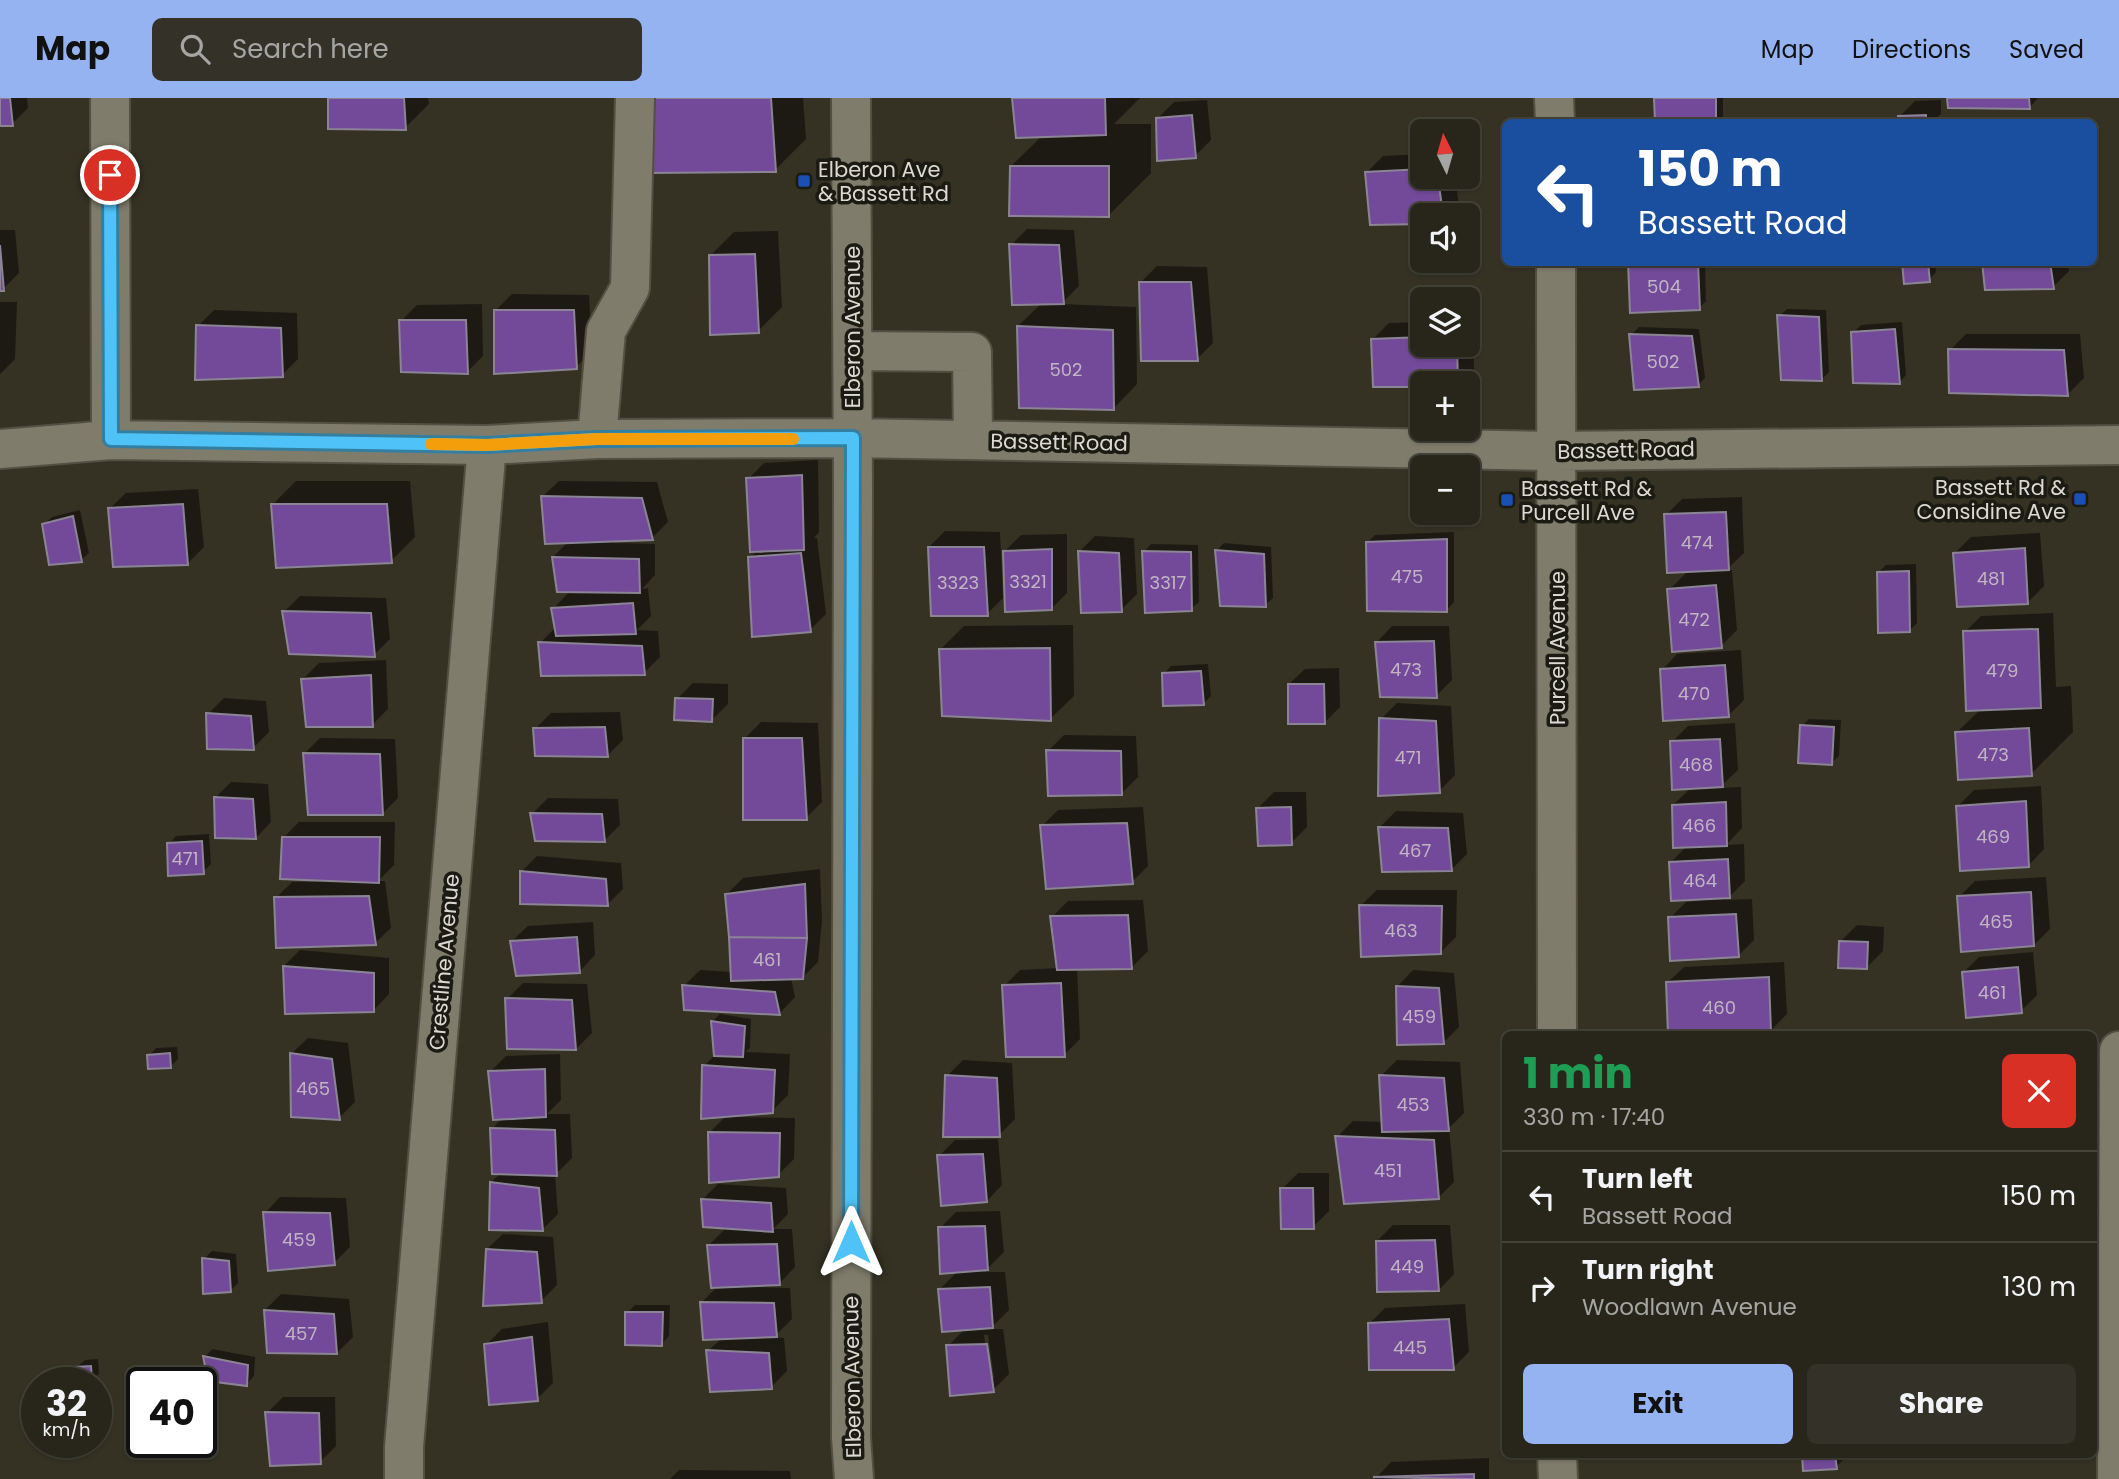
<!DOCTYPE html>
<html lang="en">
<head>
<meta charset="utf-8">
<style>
	:root { --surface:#28261b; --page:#343228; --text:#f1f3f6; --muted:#a5a5a3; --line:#44433a; --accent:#95b2f1 }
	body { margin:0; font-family:Poppins,sans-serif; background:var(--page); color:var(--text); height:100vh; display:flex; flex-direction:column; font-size:26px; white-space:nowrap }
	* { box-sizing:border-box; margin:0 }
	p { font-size:23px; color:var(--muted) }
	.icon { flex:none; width:38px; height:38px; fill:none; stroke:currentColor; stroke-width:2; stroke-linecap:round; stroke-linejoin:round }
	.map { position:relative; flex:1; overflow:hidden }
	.side { position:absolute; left:1502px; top:933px; width:595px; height:427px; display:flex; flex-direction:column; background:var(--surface); border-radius:10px; box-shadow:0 2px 5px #0004,0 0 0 2px var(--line) }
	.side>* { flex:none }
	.banner { position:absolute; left:1502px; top:21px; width:595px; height:147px; border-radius:10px; box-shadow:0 2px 5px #0004,0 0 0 2px var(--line); background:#1a4fa0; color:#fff; overflow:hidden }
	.needle { width:46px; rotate:355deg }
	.controls { position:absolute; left:1410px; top:21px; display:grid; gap:14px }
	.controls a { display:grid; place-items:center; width:70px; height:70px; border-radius:10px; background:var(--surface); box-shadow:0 2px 5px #0004,0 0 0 2px var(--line); font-size:35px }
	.speed { position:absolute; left:21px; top:1269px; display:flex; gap:14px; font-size:35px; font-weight:700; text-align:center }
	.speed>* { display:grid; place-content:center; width:91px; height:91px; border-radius:50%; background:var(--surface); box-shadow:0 2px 5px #0004,0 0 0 2px var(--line); line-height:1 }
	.speed small { font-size:18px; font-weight:400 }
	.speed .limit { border:4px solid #111; border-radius:10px; background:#fff; color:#111 }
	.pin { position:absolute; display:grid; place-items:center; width:60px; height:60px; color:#fff; margin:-30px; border:4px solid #fff; border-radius:50%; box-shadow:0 2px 7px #0007 }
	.me { position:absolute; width:77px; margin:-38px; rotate:0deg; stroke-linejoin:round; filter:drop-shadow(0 0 5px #0008) }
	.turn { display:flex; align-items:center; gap:24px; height:147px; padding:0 21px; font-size:32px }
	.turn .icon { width:91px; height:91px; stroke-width:2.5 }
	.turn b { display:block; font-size:49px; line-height:60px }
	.round { display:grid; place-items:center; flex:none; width:74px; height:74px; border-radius:10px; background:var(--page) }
	.overview { display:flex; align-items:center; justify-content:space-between; height:119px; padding:0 21px }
	h1 { font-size:42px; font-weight:700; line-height:52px; color:#1e9e55 }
	.button { display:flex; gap:14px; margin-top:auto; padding:14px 21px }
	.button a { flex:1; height:80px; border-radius:10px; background:var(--accent); color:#111; font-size:28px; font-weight:700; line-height:80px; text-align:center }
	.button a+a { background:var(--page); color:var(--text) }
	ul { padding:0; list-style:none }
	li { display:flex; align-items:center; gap:21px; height:91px; padding:0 21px; border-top:2px solid var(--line) }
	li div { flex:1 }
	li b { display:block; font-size:26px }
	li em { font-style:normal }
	header { display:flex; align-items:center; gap:42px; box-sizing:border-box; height:98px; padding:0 35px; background:var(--accent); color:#111 }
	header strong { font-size:33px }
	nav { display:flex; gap:38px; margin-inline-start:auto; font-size:24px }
	.search { width:490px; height:63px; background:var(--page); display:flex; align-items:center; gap:18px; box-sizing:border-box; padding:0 24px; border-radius:10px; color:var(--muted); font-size:26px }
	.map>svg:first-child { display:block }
</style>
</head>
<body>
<header>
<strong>Map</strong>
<div class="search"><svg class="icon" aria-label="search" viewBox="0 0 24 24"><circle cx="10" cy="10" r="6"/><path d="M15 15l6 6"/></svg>Search here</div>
<nav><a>Map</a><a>Directions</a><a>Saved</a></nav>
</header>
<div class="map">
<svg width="2119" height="1381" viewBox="0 0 2119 1381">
	<rect width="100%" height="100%" fill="#353224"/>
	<path fill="#0007" fill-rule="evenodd" d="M0,0H27L28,10L12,26H0Z
		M329,0H428L429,6L405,30Z
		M649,0H803L806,41L775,72Z
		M1014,0H1140L1114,26H1151V75L1109,117L1011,68L1043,37Z
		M1656,0H1723V24H1656Z
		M1948,0H2038L2030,9Z
		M1207,2L1211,42L1195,58L1158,20L1174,4Z
		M1941,2V16L1932,24H1900L1899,19L1915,3Z
		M1423,56V79H1455L1459,108L1451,117H1423L1367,74L1383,58Z
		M1027,131L1074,132L1079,188L1061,206L1136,209L1137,286L1114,310L1018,228L1042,205L1011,147Z
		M0,132H15L19,175L3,191H0Z
		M778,133L782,209L758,233L710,158L734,134Z
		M1630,164H1705L1706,203L1699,210Z
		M1904,164H1935L1936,174L1929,182Z
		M1984,164H2068L2069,173L2053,189Z
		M1157,168L1207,169L1213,245L1197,261L1141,184Z
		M512,196L589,197L592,254L576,269L496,212Z
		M0,204H17L15,261L0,276Z
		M482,206L483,258L467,274L401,223L417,207Z
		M1787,211L1826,212L1829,274L1821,282L1779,218Z
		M214,212L297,215L298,261L282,277L198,228Z
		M1468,223H1472L1474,271L1460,285H1423L1373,241L1389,225L1423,224V247H1468Z
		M1902,224L1906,277L1899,285L1853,235L1861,227Z
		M1639,229L1699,231L1705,280L1698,287L1631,237Z
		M1966,236H2080L2084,280L2068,296L1950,252Z
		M818,362L819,434L814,440H817L826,516L810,532L750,460L758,452L748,381L764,365Z
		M296,383H410L415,439L391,463L272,407Z
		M559,383L657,384L668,424L652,440L613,442V445L655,446V477L642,491L648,490L651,518L637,532L658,533L660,559L644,575L540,545L556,529L553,511L571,492L553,459L569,443L543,398Z
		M198,391L204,449L188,465L110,410L126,395Z
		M1742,399L1744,455L1726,472H1732L1737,532L1721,548L1669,492L1688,473L1666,417L1682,401Z
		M80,412L89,455L81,462L44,427L52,419Z
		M945,433L1000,434L1003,500L987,516L929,449Z
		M1454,434V504L1447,512L1368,444L1375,437Z
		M2040,435L2044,488L2028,504L1955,455L1971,439Z
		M1067,436V495L1051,511L1005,453L1021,437Z
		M1095,438L1134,440L1137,496L1121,512L1079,454Z
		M1224,445L1271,449L1273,500L1265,507L1216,453Z
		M1151,446L1198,447L1199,504L1191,511L1144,454Z
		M1916,466L1917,525L1909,533L1879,474L1886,467Z
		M300,498L386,500L390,541L374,557L284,514Z
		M2053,515L2056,589L2071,588L2073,634L2031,676L1957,634L1981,611L1965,534L1981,518Z
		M1073,527L1074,598L1050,621L941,551L964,528Z
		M1392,528H1449L1452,582L1436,598L1377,544Z
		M1741,552L1744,602L1728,618L1662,572L1677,556Z
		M386,562L388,611L372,627L303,581L319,565Z
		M1208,566L1211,598L1203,606L1164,576L1171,568Z
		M1339,570L1340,609L1324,625L1289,586L1305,571Z
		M693,585L728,586V606L712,622L677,601Z
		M224,600L266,603L269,634L253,650L208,616Z
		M1397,605L1451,608L1455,677L1439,693L1381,621Z
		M620,614L623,642L607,658L535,631L551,615Z
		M1809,621L1841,622L1839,658L1831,665L1802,628Z
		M761,624L818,625L822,704L806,720L745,640Z
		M1735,625L1738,672L1719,690L1741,689L1742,730L1726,747L1744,746L1745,783L1726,802L1752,801L1754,842L1738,858L1670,820L1686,804L1699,803L1698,800L1671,764L1688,747L1673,707L1692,689L1672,644L1688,628Z
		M1064,637L1136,638L1138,679L1122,695L1048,653Z
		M320,640L395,641L398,700L382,716L304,656Z
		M231,684L268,686L271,724L256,740L215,700Z
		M2041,688L2044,751L2029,767L1958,708L1974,692Z
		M1274,694H1306L1307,729L1291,745L1258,710Z
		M548,700L618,701L620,727L604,743L532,716Z
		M1143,709L1148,768L1132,784L1042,728L1058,712Z
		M1396,713L1463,715L1467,756L1451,772L1380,729Z
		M299,724H395L394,767L378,783H385L391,830L375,845L276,800L292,784H319V781L283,740Z
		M209,736L211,766L203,774L169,746L176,738Z
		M537,758L621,765L623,791L607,807L522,773Z
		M820,771L822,823L818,864L802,880H791L795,899L780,915L686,911L684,888L700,872L732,874L727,796L743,780Z
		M2046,779L2050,831L2034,847L1959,799L1975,783Z
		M1377,792H1457L1456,839L1440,855L1361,807Z
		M1143,802L1148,853L1132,869L1077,870L1080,941L1064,957L1004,888L1020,872L1059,870L1052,819L1068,803Z
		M593,824L595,857L580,873L512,843L528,828Z
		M1857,827L1884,829L1883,853L1867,869L1841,843Z
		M300,852L389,860V896L374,912L284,868Z
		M2033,854L2037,897L2021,913L1963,875L1979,859Z
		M1784,864L1787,916L1771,932L1747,933V936H1670L1668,884L1684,869Z
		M1413,872L1454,875L1459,929L1443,945L1398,888Z
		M523,885L587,886L592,935L576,951L507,901Z
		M720,916L751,921L750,950L745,954L790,956L788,997L772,1013L738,1016V1019L795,1020L794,1061L778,1077L710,1034L727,1017L704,968L716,956L713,923Z
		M308,940L348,945L355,1004L339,1020L292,955Z
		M177,949L178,961L171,968L149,958L156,950Z
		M560,956L561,1002L547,1016H570L572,1060L555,1077L558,1116L542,1132L491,1084L501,1075L492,1031L503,1019L490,974L506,958Z
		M963,962L1012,965L1015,1021L999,1037L947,978Z
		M1397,962L1460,964L1464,1015L1449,1030L1454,1084L1438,1100L1337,1039L1353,1023L1383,1024L1381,978Z
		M998,1041L1002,1087L987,1103L939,1058L955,1042Z
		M1298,1075H1329V1113L1313,1129L1282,1091Z
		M718,1086L786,1090L788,1116L773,1131H792L795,1169L780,1185L750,1186V1189L790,1190L792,1221L774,1239L784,1240L787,1273L771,1289L708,1253L722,1240L701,1205L718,1188L709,1147L727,1129L702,1102Z
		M280,1099L346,1100L350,1149L334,1165L265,1115Z
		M1000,1113L1004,1154L988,1170L940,1130L956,1114Z
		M1393,1127H1450L1454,1176L1439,1192L1377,1143Z
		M503,1136L553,1139L557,1187L541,1203L487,1151Z
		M212,1153L236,1156L238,1185L231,1192L204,1161Z
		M957,1174H1005L1009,1212L990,1231H1003L1009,1276L993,1292L948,1248L965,1231L940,1191ZM984,1237H988L994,1280H990Z
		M281,1196L349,1201L353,1239L337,1255L265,1212Z
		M1465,1206L1469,1254L1453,1270L1369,1226L1385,1210Z
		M635,1207H670L669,1238L662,1246L627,1215Z
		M548,1224L553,1285L537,1301L486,1247L502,1231Z
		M212,1251L255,1259L254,1278L247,1286L205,1259Z
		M98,1261L99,1276L91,1283L78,1284L77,1269L85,1262Z
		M283,1299H335L336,1348L320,1364L267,1315Z
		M1804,1356H1849L1836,1369Z
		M1489,1360V1381H1375L1391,1364Z
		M679,1372L790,1373L791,1381H670Z"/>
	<path fill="#724a99" stroke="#8b8494" stroke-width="2" d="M0,0H10L13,28H0Z
		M328,0H404L406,32L328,31Z
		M648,0H771L776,74L650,75Z
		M1012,0H1105L1106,37L1016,40Z
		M1654,0H1716V24H1655Z
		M1947,0H2029L2030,11L1948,10Z
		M1192,17L1196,60L1157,63L1156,20Z
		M1926,17V24H1898V18Z
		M1010,68H1109V119L1009,118Z
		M1423,71V79H1438L1443,117H1423V126L1370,127L1365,74Z
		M1009,146L1059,147L1064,206L1012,207Z
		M0,147L4,193H0Z
		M755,156L759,235L710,237L709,157Z
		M1628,164H1698L1700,212L1630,215Z
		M1840,164H1873L1874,168L1840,169Z
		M1902,164H1928L1930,184L1904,186Z
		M1982,164H2050L2054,191L1985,192Z
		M1139,184H1191L1198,263H1141Z
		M494,212H574L577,271L494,276Z
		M1777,217L1819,219L1822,283L1781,282Z
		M399,222H466L468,276L401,274Z
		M196,227L281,230L283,279L195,282Z
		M1017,228L1113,232L1114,312L1019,310Z
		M1895,231L1900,286L1853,285L1851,234Z
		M1629,236L1692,238L1699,289L1634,292Z
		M1423,239V247H1457L1458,285H1423V289H1373L1371,241Z
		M1948,251L2064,252L2068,298L1949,295Z
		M802,377L804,452L750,454L746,380Z
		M541,398L642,400L653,442L545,446Z
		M183,406L188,467L113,469L108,410Z
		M271,406H387L392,465L276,470Z
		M1726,414L1729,472L1667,475L1664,416Z
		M73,418L82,464L49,467L42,426Z
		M1447,441V514L1367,513L1366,444Z
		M928,449H984L988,518H931Z
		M2025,450L2028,506L1957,509L1953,455Z
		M1052,451V512L1005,514L1003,453Z
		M1215,452L1264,456L1266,509L1220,508Z
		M1078,453L1119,455L1122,514L1081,515Z
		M1142,453L1191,454L1192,513L1145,515Z
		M801,455L811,534L752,539L748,459Z
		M552,459L639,461L640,495L557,494Z
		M1909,473L1910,534L1878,535L1877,474Z
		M1716,487L1722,550L1672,554L1667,491Z
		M633,505L636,536L556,538L551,510Z
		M282,513L371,515L375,559L289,556Z
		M2038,531L2041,610L1966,613L1963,533Z
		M1434,543L1437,600L1380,599L1375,544Z
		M538,544L642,548L645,577L541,578Z
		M1050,550L1051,623L942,618L939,551Z
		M1725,567L1729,619L1663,623L1660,571Z
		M1201,573L1204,607L1163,608L1162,575Z
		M371,577L373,629H306L301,581Z
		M1288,586H1324L1325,626H1288Z
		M675,600L713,601L712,624L674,622Z
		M206,615L251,618L254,652L207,651Z
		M1379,620L1436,623L1440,695L1378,698Z
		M1800,627L1834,629L1832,667L1798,665Z
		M605,629L608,659L535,658L533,630Z
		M2029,630L2032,678L1958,682L1955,634Z
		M743,640H802L807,722H743Z
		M1720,641L1723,689L1672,692L1670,643Z
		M1046,652L1121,653L1122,697L1048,698Z
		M303,655L380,656L383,717H308Z
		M214,699L253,701L256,741L215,740Z
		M2026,703L2029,769L1960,773L1956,708Z
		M1726,704L1727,748L1673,750L1672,707Z
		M1291,709L1292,747L1258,748L1256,710Z
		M530,715L602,716L605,744L535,743Z
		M1127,725L1133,786L1046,791L1040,727Z
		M1378,729L1448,730L1452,773L1382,774Z
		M282,739H380L379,785L280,781Z
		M202,743L204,776L168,778L167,745Z
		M1728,761L1730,800L1671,803L1669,764Z
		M520,773L606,781L608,808L520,806Z
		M805,786L807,840L729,839L725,796Z
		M2031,794L2034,848L1961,854L1957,798Z
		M369,798L376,847L276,850L274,799Z
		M1359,807L1442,808L1441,856L1361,859Z
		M1736,816L1739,859L1670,863L1668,819Z
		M1128,817L1132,871L1057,872L1050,818Z
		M577,839L580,875L516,878L510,843Z
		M729,839L807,840L803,881L731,883Z
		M1839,843L1868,844L1867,871L1838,870Z
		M283,868L374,875V914L285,916Z
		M2018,869L2022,915L1966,920L1962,874Z
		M1769,879L1771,934L1668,936L1666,884Z
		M1061,885L1065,959H1006L1002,887Z
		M682,887L775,894L780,917L684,912Z
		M1396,888L1439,890L1444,946L1397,947Z
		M505,900L572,902L576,952L507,951Z
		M711,923L745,928L743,959L714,958Z
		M170,955L171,970L148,971L147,957Z
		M290,955L332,961L340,1022L291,1019Z
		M702,967L775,972L773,1015L701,1021Z
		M545,971L546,1019L493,1022L488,973Z
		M945,977L997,980L1000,1039H943Z
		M1379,977L1444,980L1449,1033L1382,1034Z
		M490,1030L555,1032L557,1078L492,1076Z
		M708,1034L780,1035L779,1079L709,1085Z
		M1335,1038L1434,1042L1439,1101L1344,1106Z
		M983,1056L987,1104L941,1108L937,1057Z
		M490,1084L539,1090L543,1133L489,1132Z
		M1280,1090H1313L1314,1131H1281Z
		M701,1101L771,1105L773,1134L703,1129Z
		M263,1114L330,1115L335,1167L268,1173Z
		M985,1128L988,1172L940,1176L938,1129Z
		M1435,1142L1439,1193L1377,1194L1376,1143Z
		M777,1146L780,1187L711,1190L707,1147Z
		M486,1151L537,1154L542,1205L483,1208Z
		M202,1160L229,1163L231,1194L203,1196Z
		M990,1189L993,1230L942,1234L938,1191Z
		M700,1204L774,1205L777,1239L703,1242Z
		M264,1212L334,1216L337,1256L267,1255Z
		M625,1214H663L662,1248L625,1247Z
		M1449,1221L1454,1272H1369L1368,1225Z
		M532,1239L538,1303L489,1307L484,1246Z
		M987,1246L994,1294L950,1298L946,1247Z
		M706,1252L769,1255L772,1291L710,1294Z
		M203,1258L248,1267L247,1288L208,1283Z
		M91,1268L92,1284H76L75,1269Z
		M265,1314L319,1315L321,1366L270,1368Z
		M1802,1356H1835L1837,1371L1803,1373Z
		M1474,1376V1381L1373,1379Z"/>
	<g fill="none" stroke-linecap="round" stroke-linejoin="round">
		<g stroke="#524f43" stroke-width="42">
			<path id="minor" d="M110,0L111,342
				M851,0L853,390L851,1339L854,1381
				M1554,0L1555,24
				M1556,164L1557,936
				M853,253L972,254L973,342
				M597,341L606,233L630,190L635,0
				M0,351L111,342L487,347L597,341L853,340L1557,353L2119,347
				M1557,1356L1558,1381
				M404,1381V1349L487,347
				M2117,1381L2119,953"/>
		</g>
		<use href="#minor" stroke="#807c6c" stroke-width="38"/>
	</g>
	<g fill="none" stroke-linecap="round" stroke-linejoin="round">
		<g stroke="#337fa1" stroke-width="18">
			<path id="route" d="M110,77L111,341L487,347L597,341L853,340L851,1144"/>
		</g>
		<use href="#route" stroke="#4fc3f7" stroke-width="12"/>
		<path stroke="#f59e0b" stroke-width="12" d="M431,346L487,347L597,341H793"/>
	</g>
	<g fill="#1a4fb4" stroke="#1b1a13" stroke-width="2.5">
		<rect x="797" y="76" width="14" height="14" rx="3.5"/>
		<rect x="2073" y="394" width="14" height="14" rx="3.5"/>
		<rect x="1500" y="395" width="14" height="14" rx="3.5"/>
	</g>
	<g text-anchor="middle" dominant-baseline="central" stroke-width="7" stroke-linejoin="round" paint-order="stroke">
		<g font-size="18" fill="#c1b5c3">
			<text x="1664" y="188">504</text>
			<text x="1663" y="263">502</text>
			<text x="1066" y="271">502</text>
			<text x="1697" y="444">474</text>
			<text x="1407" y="478">475</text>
			<text x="1991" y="480">481</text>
			<text x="1028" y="483">3321</text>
			<text x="958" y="484">3323</text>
			<text x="1168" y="484">3317</text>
			<text x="1694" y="521">472</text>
			<text x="1406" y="571">473</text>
			<text x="2002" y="572">479</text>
			<text x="1694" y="595">470</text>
			<text x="1993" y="656">473</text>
			<text x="1408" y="659">471</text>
			<text x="1696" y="666">468</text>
			<text x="1699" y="727">466</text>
			<text x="1993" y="738">469</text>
			<text x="1415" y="752">467</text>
			<text x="185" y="760">471</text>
			<text x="1700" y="782">464</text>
			<text x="1996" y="823">465</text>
			<text x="1401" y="832">463</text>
			<text x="767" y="861">461</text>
			<text x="1992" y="894">461</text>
			<text x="1719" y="909">460</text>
			<text x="1419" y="918">459</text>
			<text x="313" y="990">465</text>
			<text x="1413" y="1006">453</text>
			<text x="1388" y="1072">451</text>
			<text x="299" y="1141">459</text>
			<text x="1407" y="1168">449</text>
			<text x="301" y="1235">457</text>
			<text x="1410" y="1249">445</text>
		</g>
		<g font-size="21" fill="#dbd9d1" stroke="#1b1a13" text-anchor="start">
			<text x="818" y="71">Elberon Ave<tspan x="818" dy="24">&amp; Bassett Rd</tspan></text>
			<text x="2066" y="389" text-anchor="end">Bassett Rd &amp;<tspan x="2066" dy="24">Considine Ave</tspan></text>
			<text x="1521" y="390">Bassett Rd &amp;<tspan x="1521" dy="24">Purcell Ave</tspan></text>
		</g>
		<g font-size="21" fill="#dbd9d1" stroke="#1b1a13">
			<text transform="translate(852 229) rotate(-90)">Elberon Avenue</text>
			<text transform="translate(1059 344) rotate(1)">Bassett Road</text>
			<text transform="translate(1626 352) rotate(-1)">Bassett Road</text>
			<text transform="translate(1557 550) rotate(-90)">Purcell Avenue</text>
			<text transform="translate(444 864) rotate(-85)">Crestline Avenue</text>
			<text transform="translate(852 1279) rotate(-91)">Elberon Avenue</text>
		</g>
	</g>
</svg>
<div class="controls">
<a><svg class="needle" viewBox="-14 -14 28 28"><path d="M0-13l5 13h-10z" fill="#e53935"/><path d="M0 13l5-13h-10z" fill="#a5a5a3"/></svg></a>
<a><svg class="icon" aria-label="sound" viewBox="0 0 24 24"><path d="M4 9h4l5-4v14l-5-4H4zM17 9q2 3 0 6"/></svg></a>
<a><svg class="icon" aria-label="layers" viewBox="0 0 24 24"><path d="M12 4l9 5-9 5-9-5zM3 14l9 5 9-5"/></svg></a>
<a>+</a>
<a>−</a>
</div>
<div class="speed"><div>32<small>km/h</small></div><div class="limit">40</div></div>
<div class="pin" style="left:110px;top:77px;background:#d93025"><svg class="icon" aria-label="arrive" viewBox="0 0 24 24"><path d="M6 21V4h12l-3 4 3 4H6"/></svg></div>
<svg class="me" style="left:851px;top:1144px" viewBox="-20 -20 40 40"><path d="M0-17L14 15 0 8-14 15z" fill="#4fc3f7" stroke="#fff" stroke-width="4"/></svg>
<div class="banner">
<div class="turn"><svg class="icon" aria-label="left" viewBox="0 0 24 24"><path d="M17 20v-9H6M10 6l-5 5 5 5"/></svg><div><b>150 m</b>Bassett Road</div></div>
</div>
<section class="side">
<div class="overview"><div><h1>1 min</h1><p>330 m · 17:40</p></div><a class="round" style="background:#d93025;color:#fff"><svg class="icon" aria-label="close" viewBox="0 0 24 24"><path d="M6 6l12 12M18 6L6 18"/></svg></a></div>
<ul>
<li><svg class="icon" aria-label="left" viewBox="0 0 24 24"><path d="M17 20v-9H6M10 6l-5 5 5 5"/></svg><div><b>Turn left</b><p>Bassett Road</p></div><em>150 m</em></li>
<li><svg class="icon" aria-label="right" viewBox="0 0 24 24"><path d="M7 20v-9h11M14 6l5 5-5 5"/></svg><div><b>Turn right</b><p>Woodlawn Avenue</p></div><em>130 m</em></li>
</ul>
<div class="button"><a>Exit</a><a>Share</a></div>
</section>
</div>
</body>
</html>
